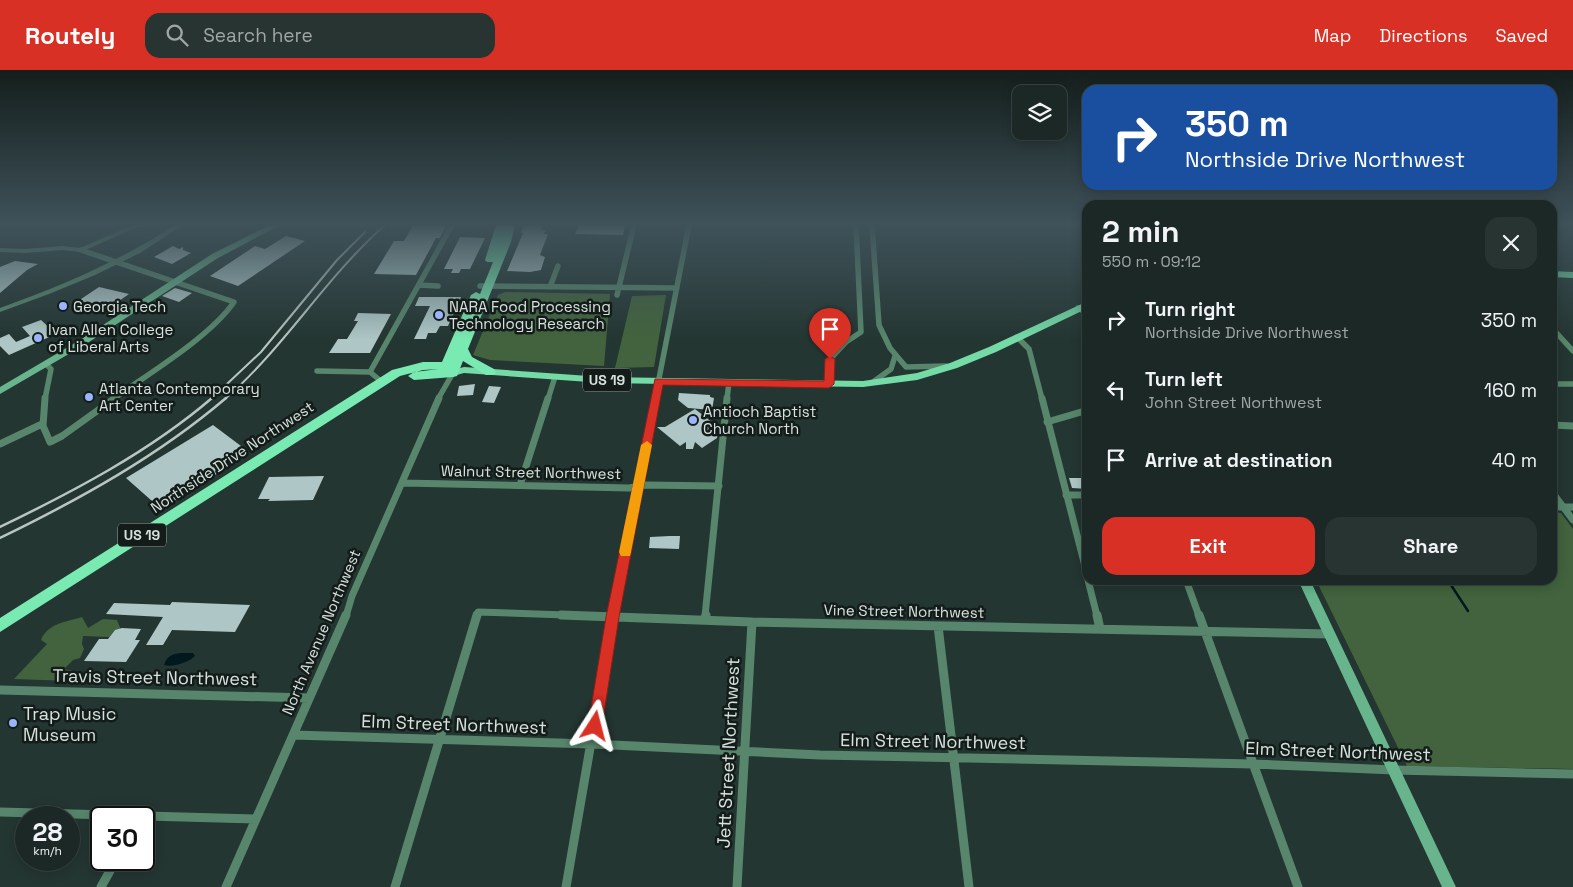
<!DOCTYPE html>
<html lang="en">
<head>
<meta charset="utf-8">
<style>
	:root { --surface:#1b2826; --page:#283432; --text:#f1f3f6; --muted:#a0a6a7; --line:#394443; --accent:#d93025 }
	body { margin:0; font-family:"Space Grotesk",sans-serif; background:var(--page); color:var(--text); height:100vh; display:flex; flex-direction:column; font-size:19px; white-space:nowrap }
	* { box-sizing:border-box; margin:0 }
	p { font-size:16px; color:var(--muted) }
	.icon { flex:none; width:28px; height:28px; fill:none; stroke:currentColor; stroke-width:2; stroke-linecap:round; stroke-linejoin:round }
	.map { position:relative; flex:1; overflow:hidden }
	.side { position:absolute; left:1082px; top:130px; width:475px; height:385px; display:flex; flex-direction:column; background:var(--surface); border-radius:15px; box-shadow:0 2px 12px #0003,0 0 0 1px var(--line) }
	.side>* { flex:none }
	.banner { position:absolute; left:1082px; top:15px; width:475px; height:105px; border-radius:15px; box-shadow:0 2px 12px #0003,0 0 0 1px var(--line); background:#1a4fa0; color:#fff; overflow:hidden }
	.buttons { position:absolute; left:1012px; top:15px; display:grid; gap:10px }
	.buttons a { display:grid; place-items:center; width:55px; height:55px; border-radius:10px; background:var(--surface); box-shadow:0 2px 12px #0003,0 0 0 1px var(--line); font-size:25px }
	.speed { position:absolute; left:15px; top:736px; display:flex; gap:10px; font-size:25px; font-weight:700; text-align:center }
	.speed>* { display:grid; place-content:center; width:65px; height:65px; border-radius:50%; background:var(--surface); box-shadow:0 2px 12px #0003,0 0 0 1px var(--line); line-height:1 }
	.speed small { font-size:12px; font-weight:400 }
	.speed .limit { border:2px solid #111; border-radius:8px; background:#fff; color:#111 }
	.pin { position:absolute; display:grid; place-items:center; width:42px; height:42px; color:#fff; margin:-51px -21px; border-radius:50% 50% 50% 0; rotate:-45deg; box-shadow:0 0 5px #0007 }
	.pin .icon { rotate:45deg }
	.me { position:absolute; width:55px; margin:-28px; rotate:9deg; stroke-linejoin:round; filter:drop-shadow(0 0 4px #0008) }
	.turn { display:flex; align-items:center; gap:18px; height:105px; padding:0 20px; font-size:22px }
	.turn .icon { width:65px; height:65px; stroke-width:2.5 }
	.turn b { display:block; font-size:35px; line-height:42px }
	.round { display:grid; place-items:center; flex:none; width:52px; height:52px; border-radius:15px; background:var(--page) }
	.overview { display:flex; align-items:center; justify-content:space-between; height:85px; padding:0 20px }
	h1 { font-size:30px; font-weight:700; line-height:38px }
	.action { display:flex; gap:10px; margin-top:auto; padding:10px 20px }
	.action a { flex:1; height:58px; border-radius:15px; background:var(--accent); color:#fff; font-size:20px; font-weight:700; line-height:58px; text-align:center }
	.action a+a { background:var(--page); color:var(--text) }
	ul { padding:0; list-style:none }
	li { display:flex; align-items:center; gap:15px; height:70px; padding:0 20px }
	li div { flex:1 }
	li b { display:block; font-size:19px }
	li em { font-style:normal }
	header { display:flex; align-items:center; gap:30px; box-sizing:border-box; height:70px; padding:0 25px; background:var(--accent); color:#fff }
	header strong { font-size:24px }
	nav { display:flex; gap:28px; margin-inline-start:auto; font-size:18px }
	.search { width:350px; height:45px; background:var(--page); display:flex; align-items:center; gap:12px; box-sizing:border-box; padding:0 18px; border-radius:15px; color:var(--muted); font-size:19px }
	.map>svg:first-child { display:block }
</style>
</head>
<body>
<header>
<strong>Routely</strong>
<div class="search"><svg class="icon" aria-label="search" viewBox="0 0 24 24"><circle cx="10" cy="10" r="6"/><path d="M15 15l6 6"/></svg>Search here</div>
<nav><a>Map</a><a>Directions</a><a>Saved</a></nav>
</header>
<div class="map">
<svg width="1573" height="817" viewBox="0 0 1573 817">
	<rect width="100%" height="100%" fill="#243632"/>
	<path fill="#42633d" d="M505,222L610,224L604,296L490,290L473,285L498,225Z
		M666,225L654,297L615,298L632,226Z
		M1553,442L1561,443L1573,459V699L1407,696L1316,510H1552Z
		M82,547L88,558L103,549L117,550L121,560H115L109,567L83,566L82,574L84,579L80,588L73,590L64,599L77,602L71,611L14,609L47,574L41,570C48,553 66,552 82,547Z"/>
	<path fill="#01191e" d="M193,583L195,586C190,592 171,598 164,595C168,581 181,583 193,583Z"/>
	<g fill="none" stroke-linecap="round" stroke-linejoin="round">
		<path stroke="#01191e" stroke-width="2.5" d="M1442,510L1451,515L1468,541"/>
	</g>
	<path fill="#aec6c5" d="M413,155H446L440,168H436L416,205L374,204L394,171H404Z
		M524,155H543L541,160H546L544,164H548L540,185L545,187L541,200L530,202L507,201L523,163H521Z
		M579,155H625L623,165L575,164Z
		M286,166L305,171L238,216L210,206L255,176L265,179Z
		M460,167L485,168L470,199H461L459,203H451L453,199H444Z
		M173,176L179,179L183,177V180L191,183L172,194L154,187Z
		M15,191L38,194L27,200L0,223V197Z
		M99,217L129,224L109,238L78,231Z
		M175,218L192,223L179,232L162,226Z
		M419,227H461L448,256H440L436,263H428L426,269H414L430,236H415Z
		M358,243L391,244L370,283H329L338,269H347L358,251H354Z
		M41,250L56,264L9,285L0,276V268L9,264L16,272L30,266L22,257Z
		M475,314L473,325L457,326L459,316Z
		M489,316L501,317L494,333L482,332Z
		M679,323L710,325V327L714,328L712,340L688,338L678,330Z
		M695,339L718,357L717,368L702,378L695,372L693,379H686V372L680,376L657,357H665Z
		M213,355L245,379L232,388L237,391L161,439L126,408Z
		M324,406L313,430L268,431L270,429H258L269,407Z
		M1069,408H1088V419L1072,418Z
		M670,466H680L679,479L649,478L650,467Z
		M172,532L250,535L235,562L172,560L163,575H146L163,547L106,544L114,533L170,535Z
		M122,558L141,559L135,570H140L126,592L84,591L99,569H108L115,560Z"/>
	<g fill="none" stroke-linecap="round" stroke-linejoin="round">
		<path stroke="#57866c" stroke-width="5.5" d="M872,155L879,255L890,278L906,297L946,296
			M81,180L234,232C210,267 148,304 113,329
			M419,215L438,216
			M480,216L677,218
			M550,217L558,196
			M617,225L634,155
			M1078,238L1088,244
			M1552,258L1573,281
			M1017,267L1029,279L1042,329
			M317,301L370,302L382,312
			M370,302L452,155
			M873,312L891,299L895,286
			M829,314L830,289L846,272L861,262L856,155
			M1552,314H1573
			M45,329L51,299L46,294
			M438,329L453,303
			M548,329L555,307
			M655,329L689,155
			M727,329L729,312"/>
		<path stroke="#57866c" stroke-width="7" d="M45,328L43,356L50,372L62,366L115,328
			M1042,328L1088,508
			M1047,352L1088,340
			M1552,355L1573,356
			M0,374L42,354
			M403,413L629,418L646,415L719,416
			M520,415L548,328
			M1552,422L1573,450
			M1066,425H1088
			M1552,437H1573
			M1088,510L1097,546
			M1186,510L1199,546
			M346,546L352,526L439,328
			M477,546L478,542L595,546
			M613,546L655,328
			M705,546L727,328"/>
		<path stroke="#57866c" stroke-width="9" d="M561,545L752,552L1330,564
			M1097,545L1100,559
			M1199,545L1298,817
			M705,550L706,545
			M938,556L969,817
			M0,620L309,628
			M293,665L592,674L820,685L1253,694L1394,700L1573,704
			M0,742L255,749
			M101,817L116,790
			M226,817L346,545
			M395,817L477,545
			M566,817L613,545
			M737,817L752,552"/>
		<path fill="#57866c" fill-rule="evenodd" d="M133,155H142L81,182L62,180L25,183L0,182V178L25,179L62,176L80,178Z
			M175,155H183L140,183L95,205L49,224L0,242V238C61,216 120,191 175,155Z"/>
		<path fill="#68b58d" fill-rule="evenodd" d="M270,155H280L218,188L86,274L0,324V317L80,270L212,184Z
			M1298,510H1310L1456,817H1442Z"/>
		<path fill="#74daa6" fill-rule="evenodd" d="M1552,201L1573,202V208L1552,207Z
			M1088,231V238L996,282L957,298L917,310L863,317L603,313L464,303L453,306L448,303L449,301L464,297L603,307L863,311L917,303L950,293L989,277Z"/>
		<path fill="#79eab1" fill-rule="evenodd" d="M496,155H515L511,172L468,279L472,287L494,299L496,302L494,305H486L463,291L457,306L453,307L414,310L408,306L414,302L439,299L423,300L400,306L0,562V548L392,300L423,292H442L471,225L476,222L480,224L493,192H487L485,190Z"/>
		<path stroke="#b9c5c2" stroke-width="2" d="M211,329L261,282L337,190L365,162
			M225,329C285,277 325,208 385,155"/>
		<path stroke="#b9c5c2" stroke-width="2.5" d="M0,457C74,421 149,382 212,328
			M0,468C80,429 158,386 226,328"/>
	</g>
	<linearGradient id="sky" x2="0" y2="1"><stop stop-color="#141e1c"/><stop offset="0.57" stop-color="#3f525a"/><stop offset="1" stop-color="#3f525a" stop-opacity="0"/></linearGradient>
	<rect width="1573" height="270" fill="url(#sky)"/>
	<path fill="#d93025" stroke="#8d1f18" d="M830,286L835,289L834,314L829,318L663,315L619,547L602,656L600,660L595,662L590,660L588,656L606,547L655,309L824,311L825,289Z"/>
	<path fill="#f59e0b" d="M647,371L652,375L631,482L630,486H621L619,482L641,375Z"/>
	<g fill="#9cb4fd" stroke="#131c19" stroke-width="2">
		<circle cx="63" cy="236" r="5"/>
		<circle cx="439" cy="245" r="5"/>
		<circle cx="38" cy="268" r="5"/>
		<circle cx="89" cy="327" r="5"/>
		<circle cx="693" cy="350" r="5"/>
		<circle cx="13" cy="653" r="5"/>
	</g>
	<g text-anchor="middle" dominant-baseline="central" stroke-width="5" stroke-linejoin="round" paint-order="stroke">
		<g fill="#131c19" stroke="#9ca6a3" stroke-width="1">
			<rect x="583" y="298.5" width="48" height="23" rx="4"/>
			<rect x="118" y="453.5" width="48" height="23" rx="4"/>
		</g>
		<g font-size="14" font-weight="bold" fill="#d6e1de">
			<text x="607" y="310">US 19</text>
			<text x="142" y="465">US 19</text>
		</g>
		<g font-size="15" fill="#d6e1de" stroke="#131c19" text-anchor="start">
			<text x="73" y="236">Georgia Tech</text>
			<text x="449" y="236">NARA Food Processing<tspan x="449" dy="17">Technology Research</tspan></text>
			<text x="48" y="259">Ivan Allen College<tspan x="48" dy="17">of Liberal Arts</tspan></text>
			<text x="99" y="318">Atlanta Contemporary<tspan x="99" dy="17">Art Center</tspan></text>
			<text x="703" y="341">Antioch Baptist<tspan x="703" dy="17">Church North</tspan></text>
		</g>
		<g font-size="15" fill="#d6e1de" stroke="#131c19">
			<text transform="translate(232 387) rotate(-33)">Northside Drive Northwest</text>
			<text transform="translate(531 402) rotate(1)">Walnut Street Northwest</text>
			<text transform="translate(904 541) rotate(1)">Vine Street Northwest</text>
			<text transform="translate(321 562) rotate(-67)">North Avenue Northwest</text>
		</g>
		<g font-size="18" fill="#d6e1de" stroke="#131c19">
			<text transform="translate(155 607) rotate(1)">Travis Street Northwest</text>
			<text transform="translate(454 654) rotate(2)">Elm Street Northwest</text>
			<text transform="translate(933 671) rotate(1)">Elm Street Northwest</text>
			<text transform="translate(1338 681) rotate(2)">Elm Street Northwest</text>
			<text transform="translate(728 683) rotate(-87)">Jett Street Northwest</text>
		</g>
		<g font-size="18" fill="#d6e1de" stroke="#131c19" text-anchor="start">
			<text x="23" y="643">Trap Music<tspan x="23" dy="21">Museum</tspan></text>
		</g>
	</g>
</svg>
<div class="buttons">
<a><svg class="icon" aria-label="layers" viewBox="0 0 24 24"><path d="M12 4l9 5-9 5-9-5zM3 14l9 5 9-5"/></svg></a>
</div>
<div class="speed"><div>28<small>km/h</small></div><div class="limit">30</div></div>
<div class="pin" style="left:830px;top:289px;background:#d93025"><svg class="icon" aria-label="arrive" viewBox="0 0 24 24"><path d="M6 21V4h12l-3 4 3 4H6"/></svg></div>
<svg class="me" style="left:595px;top:656px" viewBox="-20 -20 40 40"><path d="M0-17L14 15 0 8-14 15z" fill="#d93025" stroke="#fff" stroke-width="4"/></svg>
<div class="banner">
<div class="turn"><svg class="icon" aria-label="right" viewBox="0 0 24 24"><path d="M7 20v-9h11M14 6l5 5-5 5"/></svg><div><b>350 m</b>Northside Drive Northwest</div></div>
</div>
<section class="side">
<div class="overview"><div><h1>2 min</h1><p>550 m · 09:12</p></div><a class="round"><svg class="icon" aria-label="close" viewBox="0 0 24 24"><path d="M6 6l12 12M18 6L6 18"/></svg></a></div>
<ul>
<li><svg class="icon" aria-label="right" viewBox="0 0 24 24"><path d="M7 20v-9h11M14 6l5 5-5 5"/></svg><div><b>Turn right</b><p>Northside Drive Northwest</p></div><em>350 m</em></li>
<li><svg class="icon" aria-label="left" viewBox="0 0 24 24"><path d="M17 20v-9H6M10 6l-5 5 5 5"/></svg><div><b>Turn left</b><p>John Street Northwest</p></div><em>160 m</em></li>
<li><svg class="icon" aria-label="arrive" viewBox="0 0 24 24"><path d="M6 21V4h12l-3 4 3 4H6"/></svg><div><b>Arrive at destination</b></div><em>40 m</em></li>
</ul>
<div class="action"><a>Exit</a><a>Share</a></div>
</section>
</div>
</body>
</html>
